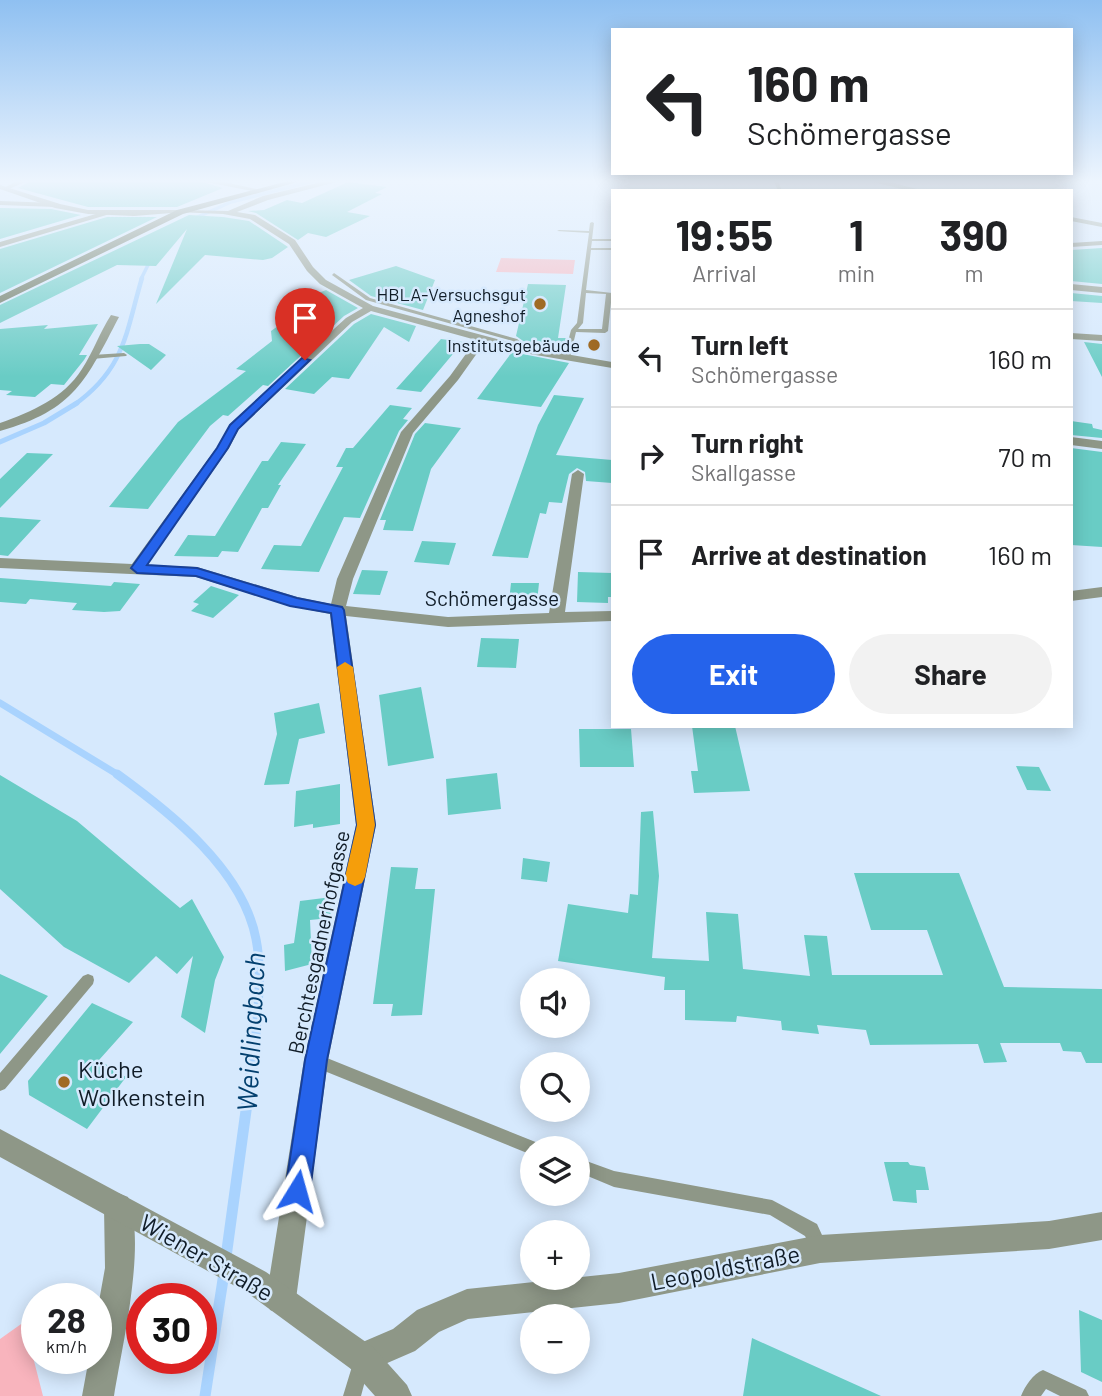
<!DOCTYPE html>
<html lang="en">
<head>
<meta charset="utf-8">
<style>
	:root { --surface:#fff; --page:#f2f2f2; --text:#202124; --muted:#757577; --line:#e0e0e0; --accent:#2563eb }
	body { margin:0; font-family:Barlow,sans-serif; background:var(--page); color:var(--text); height:100vh; display:flex; flex-direction:column; font-size:26px; white-space:nowrap }
	* { box-sizing:border-box; margin:0 }
	p { font-size:23px; color:var(--muted) }
	.icon { flex:none; width:38px; height:38px; fill:none; stroke:currentColor; stroke-width:2; stroke-linecap:round; stroke-linejoin:round }
	.map { position:relative; flex:1; overflow:hidden }
	.drawer { position:absolute; left:611px; top:189px; width:462px; height:539px; display:flex; flex-direction:column; background:var(--surface); border-radius:0px; box-shadow:0 4px 18px #0003 }
	.drawer>* { flex:none }
	.top-card { position:absolute; left:611px; top:28px; width:462px; height:147px; border-radius:0px; box-shadow:0 4px 18px #0003; background:#fff; color:var(--text); overflow:hidden }
	.tools { position:absolute; left:520px; top:968px; display:grid; gap:14px }
	.tools a { display:grid; place-items:center; width:70px; height:70px; border-radius:50%; background:var(--surface); box-shadow:0 4px 18px #0003; font-size:35px }
	.speed { position:absolute; left:21px; top:1283px; display:flex; gap:14px; font-size:35px; font-weight:700; text-align:center }
	.speed>* { display:grid; place-content:center; width:91px; height:91px; border-radius:50%; background:var(--surface); box-shadow:0 4px 18px #0003; line-height:1 }
	.speed small { font-size:18px; font-weight:400 }
	.speed .limit { border:10px solid #d22; background:#fff; color:#111 }
	.pin { position:absolute; display:grid; place-items:center; width:60px; height:60px; color:#fff; margin:-72px -30px; border-radius:50% 50% 50% 0; rotate:-45deg; box-shadow:0 0 7px #0007 }
	.pin .icon { rotate:45deg }
	.me { position:absolute; width:77px; margin:-38px; rotate:8deg; stroke-linejoin:round; filter:drop-shadow(0 0 5px #0008) }
	.turn { display:flex; align-items:center; gap:24px; height:147px; padding:0 21px; font-size:32px }
	.turn .icon { width:91px; height:91px; stroke-width:2.5 }
	.turn b { display:block; font-size:49px; line-height:60px }
	.eta { display:flex; justify-content:space-evenly; align-items:center; height:119px; text-align:center }
	.eta b { font-size:42px; font-weight:700; line-height:49px }
	.cta { display:flex; gap:14px; margin-top:auto; padding:14px 21px }
	.cta a { flex:1; height:80px; border-radius:42px; background:var(--accent); color:#fff; font-size:28px; font-weight:700; line-height:80px; text-align:center }
	.cta a+a { background:var(--page); color:var(--text) }
	ul { padding:0; list-style:none }
	li { display:flex; align-items:center; gap:21px; height:98px; padding:0 21px; border-top:2px solid var(--line) }
	li div { flex:1 }
	li b { display:block; font-size:26px }
	li em { font-style:normal }
	.map>svg:first-child { display:block }
</style>
</head>
<body>
<div class="map">
<svg width="1102" height="1396" viewBox="0 0 1102 1396">
	<rect width="100%" height="100%" fill="#d6e9fd"/>
	<path fill="#f8b4bd" d="M501,258L575,260L573,274L496,272Z
		M24,1322L43,1396H0V1339Z"/>
	<g fill="none" stroke-linecap="round" stroke-linejoin="round">
		<path stroke="#a9d3fe" stroke-width="3.5" d="M191,220L231,202L313,181
			M141,279L151,259"/>
		<path stroke="#a9d3fe" stroke-width="4.5" d="M74,405C126,368 126,331 142,278"/>
		<path stroke="#a9d3fe" stroke-width="5" d="M0,442L44,423L77,403"/>
		<path stroke="#a9d3fe" stroke-width="7" d="M0,703L120,776"/>
		<path stroke="#a9d3fe" stroke-width="9" d="M117,774C171,813 243,870 256,939C263,974 257,1012 255,1047"/>
		<path stroke="#a9d3fe" stroke-width="11" d="M226,1257L255,1045
			M205,1396L224,1273"/>
	</g>
	<path fill="#69ccc5" d="M30,181H199L223,188L177,207H88L18,188Z
		M348,182L387,187L375,193L382,194L347,212L370,216L326,237L308,233L298,240L256,213L248,211L264,210L287,200L302,203Z
		M0,208L51,209L81,215L0,239Z
		M189,215L223,217L249,221L288,247L272,258L263,260L205,255L156,304L187,229L156,266L117,265L0,323V305Z
		M107,217H157L0,293V249Z
		M1102,248V284L1071,281V250Z
		M396,266L435,280L423,310L371,296L349,280Z
		M528,284L566,285L558,338H566L563,351L529,345L516,336Z
		M326,290L358,308L344,316L268,386L263,385L228,416L223,415L210,426L148,509L109,507L178,422L246,371L236,369L272,341L271,331L305,307L294,303Z
		M1071,293L1102,296V303L1071,301Z
		M371,314L416,326L409,342L384,327L349,379L332,377L314,394L285,389L354,324Z
		M98,324L79,355H87L84,360L64,385L51,384L35,397L6,395L12,391L0,390V329L48,325L44,329Z
		M441,339L463,342L421,392L396,389Z
		M1084,342L1102,344V377Z
		M140,344H149L166,355L151,370L117,346Z
		M512,352L569,363L541,407L477,399Z
		M554,395L584,398L556,455L612,460V483L586,481L585,472L577,468L569,474L562,503L549,502L546,514L540,513L528,558L492,556L538,425Z
		M390,405L412,408L403,419L408,420L399,431L360,518L344,517L319,572L261,569L274,545L301,546L343,467H336L346,448H353Z
		M1071,421L1092,424L1093,428L1102,430V438L1071,435Z
		M425,423L461,428L431,469L413,531L383,530L386,520H380L415,434Z
		M281,442L306,444L278,485H281L268,508H262L238,552L222,551L218,557L174,556L188,535L215,536L262,461H268Z
		M1071,448L1102,452V547L1071,545Z
		M27,453L53,454L0,508V479Z
		M0,517L41,520L8,556L0,555Z
		M422,541L456,543L449,565L414,562Z
		M362,570L388,571L380,595L353,594Z
		M578,572L612,573V597H608V603L577,602Z
		M0,578L111,586L114,582L140,584L120,611L104,612L72,610L77,603L30,599L26,604L0,602Z
		M511,583H539L537,602L509,601Z
		M211,586L239,595L213,618L191,611L199,604L193,602Z
		M481,638L519,639L516,668L477,667Z
		M421,687L434,758L388,766L379,695Z
		M319,703L325,733L299,739L289,784L264,785L277,734L274,713Z
		M692,726H735L750,791L694,793L691,771H698Z
		M579,729H631L634,767H580Z
		M1016,766L1039,767L1051,791L1027,790Z
		M497,773L501,809L448,815L446,779Z
		M0,775L77,821L180,908L192,899L224,957L215,980L205,1033L181,1017L193,956L177,974L156,956L129,983L64,947L0,889Z
		M340,784V824L313,828V824L294,827L296,791Z
		M653,811L659,876L652,958L709,961L706,912L738,914L743,969L810,976L804,935L827,936L832,975H943L927,930H871L854,873H959L1004,987L1102,989V1063H1086L1081,1052L1063,1051L1060,1043H1000L1007,1062L984,1063L978,1044L870,1045L866,1030L817,1025L819,1034L782,1030L781,1021L737,1016L736,1022L685,1020V990H664L665,977L558,961L568,904L628,913L630,894L638,895L641,812Z
		M523,858L550,862L547,882L521,879Z
		M391,867L418,868L415,889H435L422,1015L391,1016L393,1004H373Z
		M332,897L330,918L310,920L312,964L285,971L284,945L294,943L300,901Z
		M0,974L48,996L0,1054Z
		M92,1003L133,1022L99,1060L126,1077L87,1129L29,1095L28,1081Z
		M884,1162H908L910,1165L925,1167L929,1190H916L917,1203L893,1201Z
		M1079,1310L1102,1320V1382L1081,1372Z
		M752,1338L881,1396H743Z"/>
	<g fill="none" stroke-linecap="round" stroke-linejoin="round">
		<path fill="#8e9787" fill-rule="evenodd" d="M774,181H778L782,191H778Z
			M592,222L594,223L592,239H612V241H592L591,248H612V250H591L586,290L612,293L608,331L605,333L576,332L570,357L567,359L564,357L571,330L577,323L589,233L557,231L559,230L589,231L590,223ZM586,293L606,294L602,329H578L583,323Z
			M334,273L370,298L517,339L533,351L528,352L513,341L366,300L332,275Z
			M124,353L127,355L126,356L92,359L89,357L92,355Z
			M88,974L93,976L94,980L93,984L5,1089L0,1091V1073L83,976Z
			M317,1054L538,1143L540,1148H532V1155L312,1066L310,1061L312,1056Z
			M578,1158L614,1171L772,1200L817,1224L827,1246L825,1252L819,1254L813,1252L805,1236L770,1215L614,1187L578,1172Z
			M360,1357L366,1360L369,1366L361,1396H343L354,1360Z
			M1043,1370L1086,1390L1089,1396H1060L1046,1389L1041,1396H1021C1025,1386 1033,1374 1043,1370Z"/>
		<path fill="#8e9787" fill-rule="evenodd" d="M17,181H27L9,189L4,188Z
			M201,181H219L261,190L257,192Z
			M326,181H340L268,200L237,212L255,215L295,240L313,267L326,280L373,306L531,348L612,362V368L530,354L485,342L458,380L413,433L353,579L346,606L448,617L549,613L572,474L578,470L584,474L565,612L612,611V621L448,627L346,616L376,825L328,1060L296,1299L292,1310L281,1314L270,1310L266,1299L304,1060L356,825L330,614L290,606L196,577L0,568V558L132,564L217,447L230,424L346,318L363,308L320,284L307,271L289,244L250,219L223,214L176,212L180,210L228,211L263,196ZM371,311L476,340L450,376L401,432L337,579L331,604L297,597L197,567L147,565L229,448L239,429L352,322Z
			M869,181H885L925,191H910Z
			M0,201L56,203L60,205L56,207L0,205Z
			M106,211L113,213L0,247V242Z
			M1071,217L1102,223V227L1071,221Z
			M1102,241V245L1071,247V243Z
			M1071,284L1102,287V293L1071,290Z
			M111,315L119,317C86,380 75,410 0,431V423C31,412 64,398 82,369C93,352 100,332 111,315Z
			M1071,333L1102,335V341L1071,339Z
			M1071,437L1102,441V449L1071,445Z
			M1102,587V597L1071,601V591Z
			M118,1193L128,1197C147,1243 122,1346 114,1396H82L89,1358H96V1318L105,1268L104,1207L108,1197Z
			M1102,1212V1240L1049,1249L820,1263L619,1303L468,1319L439,1332L415,1351L362,1374L351,1369L346,1358L351,1347L393,1329L417,1310L467,1289L619,1273L820,1235L1049,1221Z"/>
		<path fill="#8e9787" fill-rule="evenodd" d="M0,185L60,204L88,210H180L184,212L134,216L88,214L55,208L0,189Z
			M0,1129L266,1272L373,1347L407,1385L412,1396H375L351,1369L246,1292L0,1157Z"/>
		<path fill="#657159" fill-rule="evenodd" d="M288,181H301L183,214L0,303V296L177,210Z"/>
	</g>
	<linearGradient id="sky" x2="0" y2="1"><stop stop-color="#8fc0f1"/><stop offset="0.48" stop-color="#edf5fe"/><stop offset="1" stop-color="#edf5fe" stop-opacity="0"/></linearGradient>
	<rect width="1102" height="377" fill="url(#sky)"/>
	<path fill="#2563eb" stroke="#184099" stroke-width="2" d="M302,358L310,360L238,429L228,448L147,565L197,568L297,598L342,607L344,610L375,825L327,1060L310,1191L306,1200L297,1204L288,1200L285,1191L305,1060L357,825L331,613L290,606L196,576L137,573L131,568L217,448L230,425Z"/>
	<path fill="#f59e0b" d="M345,662L353,667L375,825L365,877L362,883L355,886L348,883L345,877L357,825L337,667Z"/>
	<g fill="#a06b24" stroke="#d6e9fd" stroke-width="2.5">
		<circle cx="540" cy="304" r="7"/>
		<circle cx="594" cy="345" r="7"/>
		<circle cx="64" cy="1082" r="7"/>
	</g>
	<g text-anchor="middle" dominant-baseline="central" stroke-width="5" stroke-linejoin="round" paint-order="stroke">
		<g font-size="18" fill="#101c27" stroke="#d6e9fd" text-anchor="end">
			<text x="526" y="294">HBLA-Versuchsgut<tspan x="526" dy="21">Agneshof</tspan></text>
			<text x="580" y="345">Institutsgebäude</text>
		</g>
		<g font-size="21" fill="#101c27" stroke="#d6e9fd">
			<text x="492" y="597">Schömergasse</text>
			<text transform="translate(318 942) rotate(-78)">Berchtesgadnerhofgasse</text>
		</g>
		<g font-size="24" fill="#101c27" stroke="#d6e9fd" text-anchor="start">
			<text x="78" y="1068">Küche<tspan x="78" dy="28">Wolkenstein</tspan></text>
		</g>
		<g font-size="24" fill="#101c27" stroke="#d6e9fd">
			<text transform="translate(207 1257) rotate(30)">Wiener Straße</text>
			<text transform="translate(725 1267) rotate(-11)">Leopoldstraße</text>
		</g>
		<g font-size="28" font-style="italic" fill="#023f6e" stroke="#d6e9fd">
			<text transform="translate(250 1032) rotate(-87)">Weidlingbach</text>
		</g>
	</g>
</svg>
<div class="tools">
<a><svg class="icon" aria-label="sound" viewBox="0 0 24 24"><path d="M4 9h4l5-4v14l-5-4H4zM17 9q2 3 0 6"/></svg></a>
<a><svg class="icon" aria-label="search" viewBox="0 0 24 24"><circle cx="10" cy="10" r="6"/><path d="M15 15l6 6"/></svg></a>
<a><svg class="icon" aria-label="layers" viewBox="0 0 24 24"><path d="M12 4l9 5-9 5-9-5zM3 14l9 5 9-5"/></svg></a>
<a>+</a>
<a>−</a>
</div>
<div class="speed"><div>28<small>km/h</small></div><div class="limit">30</div></div>
<div class="pin" style="left:305px;top:360px;background:#d93025"><svg class="icon" aria-label="arrive" viewBox="0 0 24 24"><path d="M6 21V4h12l-3 4 3 4H6"/></svg></div>
<svg class="me" style="left:297px;top:1191px" viewBox="-20 -20 40 40"><path d="M0-17L14 15 0 8-14 15z" fill="#2563eb" stroke="#fff" stroke-width="4"/></svg>
<div class="top-card">
<div class="turn"><svg class="icon" aria-label="left" viewBox="0 0 24 24"><path d="M17 20v-9H6M10 6l-5 5 5 5"/></svg><div><b>160 m</b>Schömergasse</div></div>
</div>
<section class="drawer">
<div class="eta">
<div><b>19:55</b><p>Arrival</p></div>
<div><b>1</b><p>min</p></div>
<div><b>390</b><p>m</p></div>
</div>
<ul>
<li><svg class="icon" aria-label="left" viewBox="0 0 24 24"><path d="M17 20v-9H6M10 6l-5 5 5 5"/></svg><div><b>Turn left</b><p>Schömergasse</p></div><em>160 m</em></li>
<li><svg class="icon" aria-label="right" viewBox="0 0 24 24"><path d="M7 20v-9h11M14 6l5 5-5 5"/></svg><div><b>Turn right</b><p>Skallgasse</p></div><em>70 m</em></li>
<li><svg class="icon" aria-label="arrive" viewBox="0 0 24 24"><path d="M6 21V4h12l-3 4 3 4H6"/></svg><div><b>Arrive at destination</b></div><em>160 m</em></li>
</ul>
<div class="cta"><a>Exit</a><a>Share</a></div>
</section>
</div>
</body>
</html>
